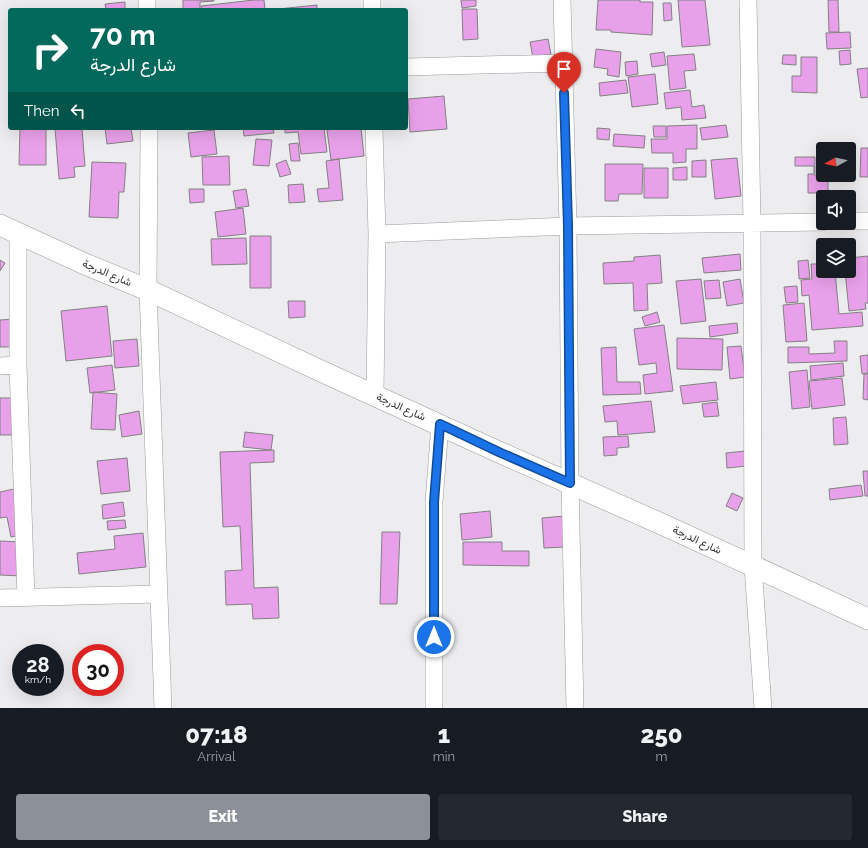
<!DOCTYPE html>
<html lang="en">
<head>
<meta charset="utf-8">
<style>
	:root { --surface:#171b24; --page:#242831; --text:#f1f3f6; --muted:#9ea1a6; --accent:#8c9099 }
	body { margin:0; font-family:Raleway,Vazirmatn,sans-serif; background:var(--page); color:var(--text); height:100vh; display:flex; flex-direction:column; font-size:15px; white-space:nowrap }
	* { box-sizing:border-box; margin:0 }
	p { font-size:13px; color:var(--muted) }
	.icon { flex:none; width:22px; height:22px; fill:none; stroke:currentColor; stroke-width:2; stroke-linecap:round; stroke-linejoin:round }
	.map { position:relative; height:708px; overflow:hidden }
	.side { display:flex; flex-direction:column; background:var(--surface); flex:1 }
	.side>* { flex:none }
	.hud { position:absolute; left:8px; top:8px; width:400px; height:122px; border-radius:4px; box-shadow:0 4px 16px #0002; background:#00695c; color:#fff; overflow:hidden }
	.needle { width:26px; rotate:262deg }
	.controls { position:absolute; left:816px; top:142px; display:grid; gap:8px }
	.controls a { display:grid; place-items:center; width:40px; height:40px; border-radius:4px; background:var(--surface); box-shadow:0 4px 16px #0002; font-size:20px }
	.speed { position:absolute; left:12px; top:644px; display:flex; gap:8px; font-size:20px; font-weight:700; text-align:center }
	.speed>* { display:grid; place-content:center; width:52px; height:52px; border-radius:50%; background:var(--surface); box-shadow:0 4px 16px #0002; line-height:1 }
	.speed small { font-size:10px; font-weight:400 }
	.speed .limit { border:6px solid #d22; background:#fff; color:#111 }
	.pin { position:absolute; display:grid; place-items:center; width:34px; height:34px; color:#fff; margin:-41px -17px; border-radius:50% 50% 50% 0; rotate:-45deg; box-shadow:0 0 4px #0007 }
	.pin .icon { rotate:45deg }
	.me { position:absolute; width:44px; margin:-22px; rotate:0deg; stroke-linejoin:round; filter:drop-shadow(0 0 3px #0008) }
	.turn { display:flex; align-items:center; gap:14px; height:84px; padding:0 16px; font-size:18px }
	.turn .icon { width:52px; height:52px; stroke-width:2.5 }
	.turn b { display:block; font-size:28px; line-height:34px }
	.then { display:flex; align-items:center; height:38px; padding:0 16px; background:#0003; gap:8px; font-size:15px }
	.eta { display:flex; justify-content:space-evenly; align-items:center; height:68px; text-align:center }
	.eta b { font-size:24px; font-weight:800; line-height:28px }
	.cta { display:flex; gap:8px; margin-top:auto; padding:8px 16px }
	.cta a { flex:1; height:46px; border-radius:4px; background:var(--accent); color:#fff; font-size:16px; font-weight:800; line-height:46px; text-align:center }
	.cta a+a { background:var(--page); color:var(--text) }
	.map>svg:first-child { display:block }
</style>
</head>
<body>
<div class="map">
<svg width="868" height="708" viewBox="0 0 868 708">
	<rect width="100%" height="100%" fill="#ededf0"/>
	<path fill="#e9a0ea" stroke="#838183" d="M183,0H214V1L200,2V10H183Z
		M254,0H264L265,10H202L201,6Z
		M461,0H476V6L462,8Z
		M598,0H640V2H653L652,35L611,32V30H596Z
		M678,0H705L710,45L682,47Z
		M828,0H838L839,32H829Z
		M125,2V10H106L105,4Z
		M663,3H671L672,20L664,21Z
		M317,5V10H279L278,9Z
		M462,9H477L478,39L463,40Z
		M850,32L851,48L827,49L826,33Z
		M548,39L551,54L533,58L530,42Z
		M596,49L621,52L619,77L607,75L608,69L594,67Z
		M850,50L851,64L840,65L839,51Z
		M664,52L666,65L652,67L650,54Z
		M694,54L696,70L684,71L686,88L670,90L667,56Z
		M783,55H796V65L782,64Z
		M801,57H817V93L792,92V76H801Z
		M637,61L638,74L626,76L625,62Z
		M868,68V97L861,98L857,69Z
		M655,74L658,104L632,107L628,77Z
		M626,80L628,93L600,96L599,83Z
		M690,90L692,107L704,105L706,118L682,120L681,107L666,109L664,93Z
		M444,96L447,129L410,132L408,99Z
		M697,125V149H686V162L673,163V153H652L651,139H667V126Z
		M726,125L728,137L702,140L700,128Z
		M653,126H666V137H654Z
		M20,128H46V165H19Z
		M55,128H82L85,166L74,167L75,177L59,179Z
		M105,128H131L133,141L107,144Z
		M243,128H273L274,133L244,136Z
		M285,128H324L327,152L301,154L298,132L285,133Z
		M344,128H361L364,156L331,160L327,130Z
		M597,128L610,129L609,140L597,139Z
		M214,130L217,154L191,157L188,133Z
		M614,134L645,136L644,148L613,146Z
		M256,139L272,140L269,166L253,165Z
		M298,143L300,161H291L289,144Z
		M861,148H868V177H860Z
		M229,156L230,185H203L202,157Z
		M795,157H815V176H828V193H808V174H814V166H795Z
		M737,158L741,196L715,199L711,160Z
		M339,159L343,200L319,202L317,189L329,188L326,161Z
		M286,160L291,174L280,177L276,164Z
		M706,160V177H692V161Z
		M92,162L126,163L124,192H119L118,218L89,217Z
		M605,164H643L642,194H619L618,201H605Z
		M687,167V180H673V168Z
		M644,168H668V198H644Z
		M303,184L305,202L289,203L288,185Z
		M189,189H204V202L190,203Z
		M246,189L249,206L236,208L233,191Z
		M243,208L246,234L218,237L215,212Z
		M250,236H271V288H250Z
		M246,238L247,264L212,265L211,239Z
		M740,254L741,270L704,273L702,258Z
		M660,255L662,283L647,284L648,310L634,311L633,283L604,284L603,263L634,261V257Z
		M868,256V303H865L866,309L849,311L845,271H849V258Z
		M0,260L5,263L0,271Z
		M808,260L810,278L799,279L798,261Z
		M811,264H823V271H835L839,314L862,312L863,326L812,330L809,295L802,296L801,280L812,279Z
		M701,279L706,321L681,324L676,281Z
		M740,279L744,303L727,306L723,282Z
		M719,280L721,298L706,299L704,281Z
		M797,286L798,302L786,303L784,287Z
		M288,301H305V317L289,318Z
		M804,303L807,341L786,342L783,305Z
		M107,306L112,356L66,361L61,311Z
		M657,312L660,322L645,326L642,317Z
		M15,319L16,347H0V320Z
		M737,323L738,333L710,337L709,326Z
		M664,325L673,391L645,394L643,375L657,373L656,363L639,365L634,329Z
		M677,338L723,339L722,370L677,369Z
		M137,339L139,366L115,368L113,341Z
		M834,341H847V361L788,363V347H809V354L835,353Z
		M741,346L745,377L730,379L727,347Z
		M616,347L617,382H640L641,394L603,395L601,348Z
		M868,355V373L862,374L860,356Z
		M843,363L844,376L811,380L810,366Z
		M112,365L115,390L90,393L87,368Z
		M807,370L810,407L792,409L789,372Z
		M864,374H868V400L863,399Z
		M842,378L845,405L812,409L809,381Z
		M716,382L718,400L683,404L680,386Z
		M93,392L117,394L115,430L91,429Z
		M0,398H17V435H0Z
		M651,401L655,432L618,435L617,421L605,422L603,406Z
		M717,402L719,416L704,417L702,404Z
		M139,411L142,434L122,437L119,415Z
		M846,417L848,444L834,445L833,418Z
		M245,432L273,435L271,450L243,447Z
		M628,436L629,447L617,448V455L604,456L603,437Z
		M274,450V462L250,463L254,588L278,587L279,618L253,619L252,604L226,605L225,571L242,570L240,526L223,527L220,452Z
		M745,451L747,466L727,468L726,453Z
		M127,458L130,491L101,494L97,461Z
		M863,471H868V496H865Z
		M861,485L863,496L830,500L829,489Z
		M14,489L24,534L11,537L7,517L0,518V492Z
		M732,493L743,498L737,511L726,506Z
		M123,502L125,516L103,519L102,505Z
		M490,511L492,537L462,540L460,514Z
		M564,516L566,547L544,548L542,518Z
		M125,520L126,528L108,530L107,521Z
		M382,532H400L397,604H380Z
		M143,533L146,567L79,574L77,553L115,549L114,536Z
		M0,541L24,542L22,576L0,575Z
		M463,542H502V551H529V566L463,565Z"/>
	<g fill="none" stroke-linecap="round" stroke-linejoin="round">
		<g stroke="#9b9b9d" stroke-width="18">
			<path id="minor" d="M147,0V10
				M372,0V10
				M562,0L568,226L570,483L575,708
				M748,0L752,223L753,566L763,708
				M406,67L564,63
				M149,128L148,290L163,708
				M374,128L377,234L375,395
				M849,221H868
				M18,234V365L26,597
				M377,234L568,226L823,222
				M0,366L18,365
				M0,598L159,594
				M434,708V502L440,424"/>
		</g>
		<g stroke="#9b9b9d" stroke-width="22">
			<path id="tertiary" d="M0,225L85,264L148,290L323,372L501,453L666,526L868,619"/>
		</g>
		<use href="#minor" stroke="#fff" stroke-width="17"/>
		<use href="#tertiary" stroke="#fff" stroke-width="21"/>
	</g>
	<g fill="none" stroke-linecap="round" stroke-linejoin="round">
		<g stroke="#114b97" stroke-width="10">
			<path id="route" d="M434,637V502L440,424L501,453L570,483L568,226L564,93"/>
		</g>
		<use href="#route" stroke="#1a73e8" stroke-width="7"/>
	</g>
	<g text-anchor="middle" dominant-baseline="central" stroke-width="3.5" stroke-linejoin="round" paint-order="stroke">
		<g font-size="11" fill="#323233" stroke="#fff">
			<text transform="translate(107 273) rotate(23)">شارع الدرجة</text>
			<text transform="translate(401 407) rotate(24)">شارع الدرجة</text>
			<text transform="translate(697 540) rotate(25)">شارع الدرجة</text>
		</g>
	</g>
</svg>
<div class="controls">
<a><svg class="needle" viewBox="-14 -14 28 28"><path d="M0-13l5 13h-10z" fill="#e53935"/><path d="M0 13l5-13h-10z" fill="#9ea1a6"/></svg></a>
<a><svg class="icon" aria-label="sound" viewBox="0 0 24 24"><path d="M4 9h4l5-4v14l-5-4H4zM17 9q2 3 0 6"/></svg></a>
<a><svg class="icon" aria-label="layers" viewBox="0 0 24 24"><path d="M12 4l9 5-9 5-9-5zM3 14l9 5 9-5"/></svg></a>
</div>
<div class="speed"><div>28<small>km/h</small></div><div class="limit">30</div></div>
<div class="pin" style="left:564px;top:93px;background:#d93025"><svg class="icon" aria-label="arrive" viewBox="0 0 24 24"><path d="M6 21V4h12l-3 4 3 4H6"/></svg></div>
<svg class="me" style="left:434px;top:637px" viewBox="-20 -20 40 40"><circle r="17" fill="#1a73e8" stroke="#fff" stroke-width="3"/><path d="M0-11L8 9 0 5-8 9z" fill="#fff"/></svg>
<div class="hud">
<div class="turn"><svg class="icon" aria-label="right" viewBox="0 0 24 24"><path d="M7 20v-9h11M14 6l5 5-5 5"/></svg><div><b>70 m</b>شارع الدرجة</div></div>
<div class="then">Then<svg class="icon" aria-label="left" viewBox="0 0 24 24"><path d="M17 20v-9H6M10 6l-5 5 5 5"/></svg></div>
</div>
</div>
<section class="side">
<div class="eta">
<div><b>07:18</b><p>Arrival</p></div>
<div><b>1</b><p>min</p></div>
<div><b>250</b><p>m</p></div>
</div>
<div class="cta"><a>Exit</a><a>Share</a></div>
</section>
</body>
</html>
